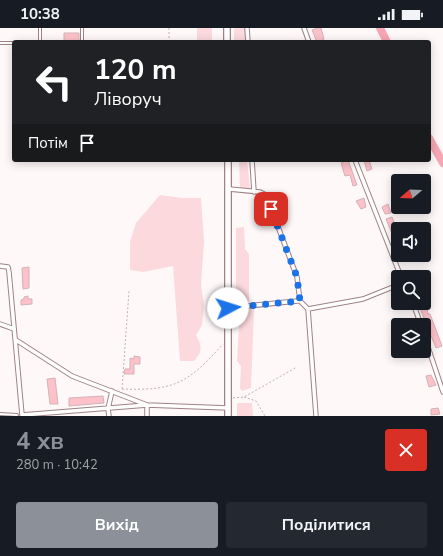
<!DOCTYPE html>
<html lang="uk">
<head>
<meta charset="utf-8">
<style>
	:root { --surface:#171b24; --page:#242831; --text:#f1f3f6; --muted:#9ea1a6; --accent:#8c9099 }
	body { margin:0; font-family:"Nunito Sans",sans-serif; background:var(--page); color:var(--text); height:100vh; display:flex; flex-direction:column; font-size:15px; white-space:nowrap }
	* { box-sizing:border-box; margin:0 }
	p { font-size:13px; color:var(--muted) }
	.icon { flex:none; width:22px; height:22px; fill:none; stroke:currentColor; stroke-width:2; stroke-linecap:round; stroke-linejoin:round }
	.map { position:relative; height:388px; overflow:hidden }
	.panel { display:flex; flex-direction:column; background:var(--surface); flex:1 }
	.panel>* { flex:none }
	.hud { position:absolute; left:12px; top:12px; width:419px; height:122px; border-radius:4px; box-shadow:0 2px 10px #0003; background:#202124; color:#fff; overflow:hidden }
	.needle { width:26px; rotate:251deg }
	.tools { position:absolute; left:391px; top:146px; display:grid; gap:8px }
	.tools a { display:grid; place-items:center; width:40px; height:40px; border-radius:4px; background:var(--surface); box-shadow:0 2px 10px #0003; font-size:20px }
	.pin { position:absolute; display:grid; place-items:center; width:34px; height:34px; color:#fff; margin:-17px; border-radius:8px; box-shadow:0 2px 6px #0006 }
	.me { position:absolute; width:44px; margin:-22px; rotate:85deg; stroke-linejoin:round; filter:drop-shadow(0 0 3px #0008) }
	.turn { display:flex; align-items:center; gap:14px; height:84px; padding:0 16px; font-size:18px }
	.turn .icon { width:52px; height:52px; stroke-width:2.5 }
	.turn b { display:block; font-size:28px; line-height:34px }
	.then { display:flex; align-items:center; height:38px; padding:0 16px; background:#0003; gap:8px; font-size:15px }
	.round { display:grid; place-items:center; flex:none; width:42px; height:42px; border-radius:4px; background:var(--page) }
	.overview { display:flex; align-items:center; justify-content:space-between; height:68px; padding:0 16px }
	h1 { font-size:24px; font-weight:700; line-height:30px; color:var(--accent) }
	.button { display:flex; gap:8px; margin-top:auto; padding:8px 16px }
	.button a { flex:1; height:46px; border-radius:4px; background:var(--accent); color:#fff; font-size:16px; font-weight:700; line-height:46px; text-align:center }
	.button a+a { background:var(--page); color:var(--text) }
	.status { display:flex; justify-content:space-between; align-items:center; height:28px; padding:0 20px; background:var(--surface); direction:ltr }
	.status svg { height:11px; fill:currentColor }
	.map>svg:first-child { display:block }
</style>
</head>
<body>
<div class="status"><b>10:38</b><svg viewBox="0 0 49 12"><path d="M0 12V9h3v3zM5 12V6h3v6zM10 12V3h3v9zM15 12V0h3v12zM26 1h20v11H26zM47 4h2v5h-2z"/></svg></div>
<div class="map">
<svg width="443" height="388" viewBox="0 0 443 388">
	<rect width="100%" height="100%" fill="#fff8f9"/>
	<path fill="#fbd9dd" d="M197,0H212V14H197Z
		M234,0H245V14H234Z
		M239,132H247L250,161H240Z
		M160,167L182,170H201L204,213L201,257L204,277L202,297L196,307C202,318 203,323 194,333H180L173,238L143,244L130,242V214L136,195Z
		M244,199L245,221L249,226V273L242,274L236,259V200Z
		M240,281H254L251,360L242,363L240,360L241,338L237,333Z
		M237,375H252L253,388H237Z"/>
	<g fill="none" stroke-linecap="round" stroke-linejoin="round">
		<path stroke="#f6a7b3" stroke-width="8" d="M380,0L387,14
			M429,110L443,135"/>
	</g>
	<path fill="#fdc1c9" stroke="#d2b3b7" d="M317,0H321L324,11L319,14H317L312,2Z
		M64,5H79V13H64Z
		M348,132L357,157L353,158L350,147L345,148L341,135Z
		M364,132H369L372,141L367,143Z
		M364,170L366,179L361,181L356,173Z
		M388,176L391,185L385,186L382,179Z
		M392,189L398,204V220L386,191Z
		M29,239V260L23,261L22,240Z
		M28,268V271H32V276L21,277V272L24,271V269Z
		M398,269V275L410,276L397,281L394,271Z
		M426,276L428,286H430L442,318L436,320L419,278Z
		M134,328L140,329V336H134V346H124L125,341H130V330L134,331Z
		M431,347L436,357L429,359L426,348Z
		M55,350L58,376H50L47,351Z
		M103,368L104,375L69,378V370Z
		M438,380L440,386L431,387V381Z"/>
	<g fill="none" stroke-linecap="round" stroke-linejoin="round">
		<g stroke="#a08286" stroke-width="4">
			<path id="lane" d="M40,0V14
				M82,0V14
				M0,15H14
				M0,386L17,387"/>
		</g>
		<g stroke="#a08286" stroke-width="5.5">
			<path id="street" d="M247,0L248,14
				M304,0L309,14
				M252,132L254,164
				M355,132L401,249
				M229,161L260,164L266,167L297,249L300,273
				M0,238L8,239L9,244L22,387L147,377L228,380
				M413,275L421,297
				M228,280L297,273H300L308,281L363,271L398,257
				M308,281L316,388
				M0,296L14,301
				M424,307L443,364
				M16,312L72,348L147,377V388
				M109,388L108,381L112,363"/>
		</g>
		<g stroke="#a08286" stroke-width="8">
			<path id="primary" d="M227,0V14
				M228,388V132"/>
		</g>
		<path stroke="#bbb2b3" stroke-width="1" stroke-dasharray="2 2" stroke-linecap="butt" d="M169,0V14
			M122,361C175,363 188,355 223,316
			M122,361L129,263
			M244,369L256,373L265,388
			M233,370L244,369L297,339"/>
		<use href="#lane" stroke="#fff" stroke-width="2"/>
		<use href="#street" stroke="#fff" stroke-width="3.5"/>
		<use href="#primary" stroke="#fff" stroke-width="5.5"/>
	</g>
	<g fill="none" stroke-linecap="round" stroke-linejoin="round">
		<path stroke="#1a73e8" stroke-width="7" stroke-dasharray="0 12.6" d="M228,280L300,273L297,249L271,181"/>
	</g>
</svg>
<div class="tools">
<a><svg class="needle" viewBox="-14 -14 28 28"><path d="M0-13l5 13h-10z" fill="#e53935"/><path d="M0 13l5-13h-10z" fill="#9ea1a6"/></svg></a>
<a><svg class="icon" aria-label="sound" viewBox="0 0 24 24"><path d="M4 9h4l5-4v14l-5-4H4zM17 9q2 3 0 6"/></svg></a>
<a><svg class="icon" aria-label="search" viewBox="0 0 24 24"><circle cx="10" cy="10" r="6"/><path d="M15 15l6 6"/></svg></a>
<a><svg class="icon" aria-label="layers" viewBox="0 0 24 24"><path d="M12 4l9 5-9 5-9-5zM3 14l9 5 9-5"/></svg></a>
</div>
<div class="pin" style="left:271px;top:181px;background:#d93025"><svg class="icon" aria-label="arrive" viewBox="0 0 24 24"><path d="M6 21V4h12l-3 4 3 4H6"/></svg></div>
<svg class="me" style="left:228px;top:280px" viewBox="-20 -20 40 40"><circle r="19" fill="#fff"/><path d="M0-13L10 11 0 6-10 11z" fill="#1a73e8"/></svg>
<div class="hud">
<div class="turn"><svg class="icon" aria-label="left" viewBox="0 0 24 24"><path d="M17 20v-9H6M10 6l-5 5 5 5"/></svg><div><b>120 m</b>Ліворуч</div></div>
<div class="then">Потім<svg class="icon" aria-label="arrive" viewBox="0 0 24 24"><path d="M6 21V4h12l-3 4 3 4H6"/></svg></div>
</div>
</div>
<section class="panel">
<div class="overview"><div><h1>4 хв</h1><p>280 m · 10:42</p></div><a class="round" style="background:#d93025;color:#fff"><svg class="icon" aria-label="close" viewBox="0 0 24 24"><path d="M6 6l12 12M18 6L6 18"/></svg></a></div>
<div class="button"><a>Вихід</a><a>Поділитися</a></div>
</section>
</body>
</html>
